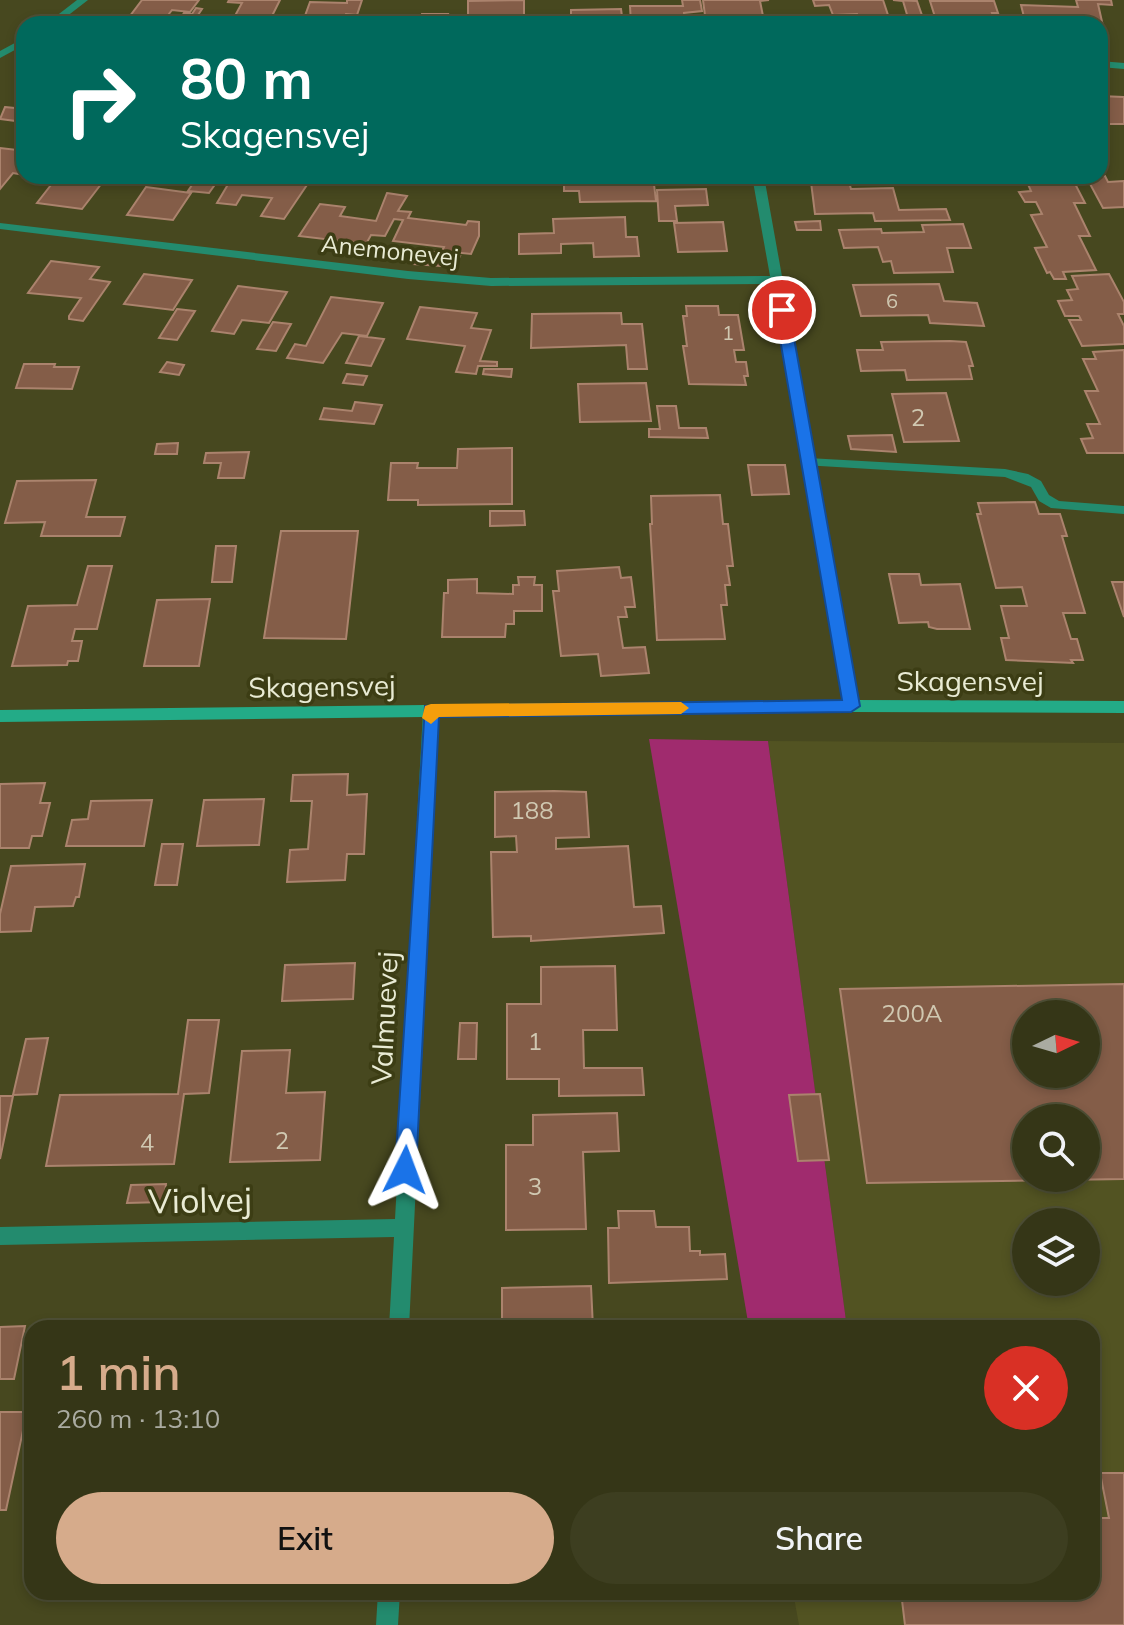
<!DOCTYPE html>
<html lang="en">
<head>
<meta charset="utf-8">
<style>
	:root { --surface:#353617; --page:#3d3e20; --text:#f1f3f6; --muted:#aaaba1; --line:#4f5036; --accent:#d6ab8b }
	body { margin:0; font-family:Mulish,sans-serif; background:var(--page); color:var(--text); height:100vh; display:flex; flex-direction:column; font-size:30px; white-space:nowrap }
	* { box-sizing:border-box; margin:0 }
	p { font-size:26px; color:var(--muted) }
	.icon { flex:none; width:44px; height:44px; fill:none; stroke:currentColor; stroke-width:2; stroke-linecap:round; stroke-linejoin:round }
	.map { position:relative; flex:1; overflow:hidden }
	.details { position:absolute; left:24px; top:1320px; width:1076px; height:280px; display:flex; flex-direction:column; background:var(--surface); border-radius:24px; box-shadow:0 4px 12px #0003,0 0 0 2px var(--line) }
	.details>* { flex:none }
	.top-card { position:absolute; left:16px; top:16px; width:1092px; height:168px; border-radius:24px; box-shadow:0 4px 12px #0003,0 0 0 2px var(--line); background:#00695c; color:#fff; overflow:hidden }
	.needle { width:52px; rotate:85deg }
	.fabs { position:absolute; left:1012px; top:1000px; display:grid; gap:16px }
	.fabs a { display:grid; place-items:center; width:88px; height:88px; border-radius:50%; background:var(--surface); box-shadow:0 4px 12px #0003,0 0 0 2px var(--line); font-size:40px }
	.pin { position:absolute; display:grid; place-items:center; width:68px; height:68px; color:#fff; margin:-34px; border:4px solid #fff; border-radius:50%; box-shadow:0 2px 8px #0007 }
	.me { position:absolute; width:88px; margin:-44px; rotate:3deg; stroke-linejoin:round; filter:drop-shadow(0 0 6px #0008) }
	.turn { display:flex; align-items:center; gap:28px; height:168px; padding:0 32px; font-size:36px }
	.turn .icon { width:104px; height:104px; stroke-width:2.5 }
	.turn b { display:block; font-size:56px; line-height:68px }
	.round { display:grid; place-items:center; flex:none; width:84px; height:84px; border-radius:42px; background:var(--page) }
	.head { display:flex; align-items:center; justify-content:space-between; height:136px; padding:0 32px }
	h1 { font-size:48px; font-weight:600; line-height:60px; color:var(--accent) }
	.button { display:flex; gap:16px; margin-top:auto; padding:16px 32px }
	.button a { flex:1; height:92px; border-radius:48px; background:var(--accent); color:#111; font-size:32px; font-weight:600; line-height:92px; text-align:center }
	.button a+a { background:var(--page); color:var(--text) }
	.map>svg:first-child { display:block }
</style>
</head>
<body>
<div class="map">
<svg width="1124" height="1625" viewBox="0 0 1124 1625">
	<rect width="100%" height="100%" fill="#47481f"/>
	<path fill="#525322" fill-rule="evenodd" d="M768,741L1124,743V1625H799L793,1592H1092V1328H847ZM1026,1014H1086V1074H1026ZM1026,1118H1086V1178H1026ZM1026,1222H1086V1282H1026Z"/>
	<path fill="#a02b6e" d="M649,739L768,741L847,1328H749Z"/>
	<path fill="#845d48" stroke="#ab836d" stroke-width="2" fill-rule="evenodd" d="M142,0H199L190,12L172,10L162,23L127,20Z
		M229,0H280L268,24L231,23L242,3L228,2Z
		M347,0H362L357,15L346,14L343,24H302L310,2L347,3Z
		M524,0V24H468V1Z
		M682,0H700L702,11L684,13L685,24H631L630,6H683Z
		M703,0H769L760,1L764,21H772L773,24L706,23Z
		M813,0H883L889,18H908L903,1L893,0L917,1L925,24H860L857,14L833,15L829,5L815,6Z
		M1076,0H1111L1112,5L1098,4L1103,26L1029,24L1028,22H1046L1045,18L1024,17L1021,5L1078,7Z
		M930,1H994L998,13H992L994,19L935,17Z
		M196,8L202,9L192,24H176L184,13L192,14Z
		M621,9L623,24H551L550,16H571V10Z
		M422,14H448L446,24H376L377,19L421,20Z
		M836,18L838,24H775V21Z
		M1100,96L1124,97V124H1104L1105,130H1100Z
		M5,107L24,109V122L0,119Z
		M22,144L24,175L13,173L0,189V148L17,150Z
		M58,176L99,181L103,176H124L118,185L102,183L82,209L37,203Z
		M198,176H221L209,193L188,191Z
		M233,176H313L284,219L261,216L272,198L242,195L236,205L217,203Z
		M578,176H653L656,201L580,202L579,191H564V179H578Z
		M1035,176H1071L1085,203H1074L1090,236H1079L1096,270L1063,272L1066,279H1054L1050,272L1047,273L1035,248L1047,247L1031,215L1042,214L1036,202H1025L1019,192L1031,191L1027,182H1038Z
		M1090,176H1105L1108,182L1124,181V207L1103,208L1089,182H1093Z
		M811,182H849L851,189L893,188L899,210L946,209L950,220L875,221L873,213L815,214Z
		M146,187L191,193L173,220L127,215Z
		M706,189L708,205L675,206L677,221H659L657,190Z
		M387,193L407,196L398,211L411,212L408,218L466,225L468,221L479,222V236L471,254L442,251L444,247L393,241L403,220L394,219L385,236L371,235L366,244L299,236L320,204L345,207L340,216L376,221Z
		M625,217L626,237H637L639,256L594,257L593,243L561,244V253L519,254V234L554,233L553,219Z
		M820,221L821,230H797L795,222Z
		M723,222L727,251L678,252L674,223Z
		M963,224L971,248H947L953,272L894,273L891,261L883,262L878,247L844,248L839,230L881,229L882,233L924,232L922,225Z
		M421,250L460,256L455,267L414,264Z
		M51,261L99,267L90,279L110,282L83,321L69,319V316L81,298L28,293Z
		M144,274L192,280L173,310L124,304Z
		M1109,274L1124,302V314H1118L1124,326V344L1082,346L1069,320H1081L1079,316H1065L1058,301L1072,300L1067,290L1078,289L1072,276Z
		M939,284L944,301L977,303L984,326L930,323L928,315L861,316L853,285Z
		M238,286L287,292L269,323L242,320L234,334L212,331Z
		M331,297L383,303L367,336L342,333L323,363L287,358L295,344L306,346Z
		M686,306H718L719,315H738L744,350H734L736,362H746L748,376H744L746,385L689,384L683,346H687L683,316H687Z
		M420,307L477,313L471,328L491,330L480,361L497,362V366H478L476,374L456,372L465,346L407,339Z
		M177,309L195,311L177,340L159,338Z
		M621,313L622,324H642L647,369H628L626,345L531,348L532,314Z
		M273,322L291,324L276,351L257,349Z
		M359,336L384,339L371,366L346,363Z
		M950,341L966,342L973,366H969L972,379L907,380L905,370L861,371L857,350H883L881,342Z
		M1124,350V453H1087L1081,439L1093,438L1087,424H1100L1085,391H1098L1083,359H1096L1093,352Z
		M167,362L184,365L179,375L160,372Z
		M24,364H55L54,367H79L72,389L16,388Z
		M484,369H512L511,377L483,374Z
		M347,374L367,376L363,385L343,383Z
		M646,383L651,421L580,422L578,384Z
		M946,393L959,441L904,442L892,394Z
		M355,402L382,405L374,424L320,419L324,408L352,411Z
		M657,406H676L679,428H706L708,438L649,437V429H660Z
		M892,435L896,452L851,449L848,436Z
		M178,443L177,454H155L157,444Z
		M512,448V504L418,505V500H388L391,463H418L417,468H457L458,449Z
		M249,452L244,478H218L221,463H204L206,453Z
		M748,465H785L789,494L752,495Z
		M96,480L86,517H125L120,536H41L45,522L5,523L17,481Z
		M720,495L723,524H728L733,566H727L730,585H725L727,605H721L725,639L657,640L650,524H652L651,496Z
		M1035,502L1039,514H1060L1067,536H1062L1085,613H1063L1071,639H1077L1083,660H1071L1073,663L1006,660L1001,638H1009L1001,606H1027L1022,587L996,588L977,514H981L978,503Z
		M490,511H524L525,525L490,526Z
		M281,531H358L346,639L264,638Z
		M216,546H236L232,582H212Z
		M88,566H112L97,629H75L72,641H82L78,661H68L67,665L12,666L28,606L77,605Z
		M619,567L621,578L631,577L635,607H625L627,617H618L623,648L645,647L649,673L601,676L598,654L561,656L553,591H559L557,571Z
		M889,574H919L921,585L960,584L970,629H937L929,627L928,622L899,623Z
		M518,577H535L534,585H542V611H514V624H506L505,637H442L444,593H448V580L477,579V593L513,594V585H519Z
		M1112,582H1124V617Z
		M210,599L199,666H144L157,600Z
		M348,774L347,795L367,794L364,854H347L345,880L287,882L290,850L308,849L312,801H291L293,775Z
		M45,783L40,803H50L42,836H32L29,848H0V784Z
		M554,791L586,792L589,837L556,838V849L628,846L634,907L661,906L664,933L531,941V936L493,937L491,852H517L516,836L495,837V792Z
		M264,799L259,845L197,846L204,800Z
		M152,800L144,846H66L72,820L88,819L91,801Z
		M162,844H183L177,885H155Z
		M85,864L79,897H76L73,906L35,907L31,931L0,932V914L11,866Z
		M355,963L353,999L282,1001L285,965Z
		M615,966L617,1030H583L584,1068H642L644,1095L559,1096V1079H507V1004H541V967Z
		M1124,984V1179L867,1183L840,989ZM1026,1014H1086V1074H1026ZM1026,1118H1086V1178H1026Z
		M188,1020H219L209,1093L184,1094L174,1164L46,1166L60,1095L178,1094Z
		M460,1023H477L476,1059H458Z
		M48,1038L37,1094L13,1095L26,1039Z
		M290,1050L286,1093L325,1092L320,1160L230,1162L242,1051Z
		M820,1094L829,1160L798,1161L789,1095Z
		M0,1096H13L0,1159Z
		M617,1113L619,1151L583,1152L586,1229L506,1230V1145H533V1115Z
		M166,1184L164,1202L127,1203L131,1185Z
		M618,1211H654L656,1227H689L690,1251H700V1255L725,1254L727,1279L609,1283L608,1228H619Z
		M591,1286L593,1328H502V1288Z
		M323,1322L322,1328H222V1324Z
		M162,1325V1328H64V1326Z
		M25,1326L14,1379H0V1327Z
		M0,1412H27L6,1510H0Z
		M1100,1473H1124V1625H905L901,1592H1092V1518H1109Z
		M693,1592H775V1595L694,1600Z"/>
	<g fill="none" stroke-linecap="round" stroke-linejoin="round">
		<path fill="#238b6e" fill-rule="evenodd" d="M808,458L1005,469L1028,474L1041,481L1049,495L1059,501L1124,506V514L1051,508L1039,501L1031,487L1005,477L803,465L801,462Z"/>
		<path fill="#238b6e" fill-rule="evenodd" d="M77,0H88L57,24H46Z
			M24,38V45L0,58V51Z
			M1100,61L1124,63V69L1100,67Z
			M752,176H764L859,706L851,712L843,706L771,284L491,286L408,279L0,229V223L408,271L491,278L770,276Z
			M431,705L439,711L409,1328H389L394,1237L0,1245V1227L395,1219L423,711Z
			M378,1592H400L398,1625H376Z"/>
		<path fill="#23ab87" fill-rule="evenodd" d="M851,700L1124,701V713L851,712L0,722V710Z"/>
	</g>
	<path fill="#1a73e8" stroke="#114b97" stroke-width="2" d="M782,306L789,310L860,706L851,712L439,717L416,1170L413,1177L405,1180L398,1177L395,1170L425,706L842,700L775,310Z"/>
	<path fill="#f59e0b" d="M681,702L689,708L681,714L439,717L431,724L422,718L425,706L431,704Z"/>
	<g text-anchor="middle" dominant-baseline="central" stroke-width="7" stroke-linejoin="round" paint-order="stroke">
		<g font-size="20" fill="#d0c8b1">
			<text x="892" y="300">6</text>
			<text x="728" y="332">1</text>
		</g>
		<g font-size="24" fill="#e9ebd4" stroke="#3c3d14">
			<text transform="translate(390 250) rotate(6)">Anemonevej</text>
		</g>
		<g font-size="24" fill="#d0c8b1">
			<text x="918" y="417">2</text>
			<text x="532" y="810">188</text>
			<text x="912" y="1013">200A</text>
			<text x="535" y="1041">1</text>
			<text x="282" y="1140">2</text>
			<text x="147" y="1142">4</text>
			<text x="535" y="1186">3</text>
		</g>
		<g font-size="28" fill="#e9ebd4" stroke="#3c3d14">
			<text x="970" y="680">Skagensvej</text>
			<text transform="translate(322 686) rotate(-1)">Skagensvej</text>
			<text transform="translate(384 1018) rotate(-87)">Valmuevej</text>
		</g>
		<g font-size="34" fill="#e9ebd4" stroke="#3c3d14">
			<text transform="translate(200 1200) rotate(-1)">Violvej</text>
		</g>
	</g>
</svg>
<div class="fabs">
<a><svg class="needle" viewBox="-14 -14 28 28"><path d="M0-13l5 13h-10z" fill="#e53935"/><path d="M0 13l5-13h-10z" fill="#aaaba1"/></svg></a>
<a><svg class="icon" aria-label="search" viewBox="0 0 24 24"><circle cx="10" cy="10" r="6"/><path d="M15 15l6 6"/></svg></a>
<a><svg class="icon" aria-label="layers" viewBox="0 0 24 24"><path d="M12 4l9 5-9 5-9-5zM3 14l9 5 9-5"/></svg></a>
</div>
<div class="pin" style="left:782px;top:310px;background:#d93025"><svg class="icon" aria-label="arrive" viewBox="0 0 24 24"><path d="M6 21V4h12l-3 4 3 4H6"/></svg></div>
<svg class="me" style="left:405px;top:1170px" viewBox="-20 -20 40 40"><path d="M0-17L14 15 0 8-14 15z" fill="#1a73e8" stroke="#fff" stroke-width="4"/></svg>
<div class="top-card">
<div class="turn"><svg class="icon" aria-label="right" viewBox="0 0 24 24"><path d="M7 20v-9h11M14 6l5 5-5 5"/></svg><div><b>80 m</b>Skagensvej</div></div>
</div>
<section class="details">
<div class="head"><div><h1>1 min</h1><p>260 m · 13:10</p></div><a class="round" style="background:#d93025;color:#fff"><svg class="icon" aria-label="close" viewBox="0 0 24 24"><path d="M6 6l12 12M18 6L6 18"/></svg></a></div>
<div class="button"><a>Exit</a><a>Share</a></div>
</section>
</div>
</body>
</html>
